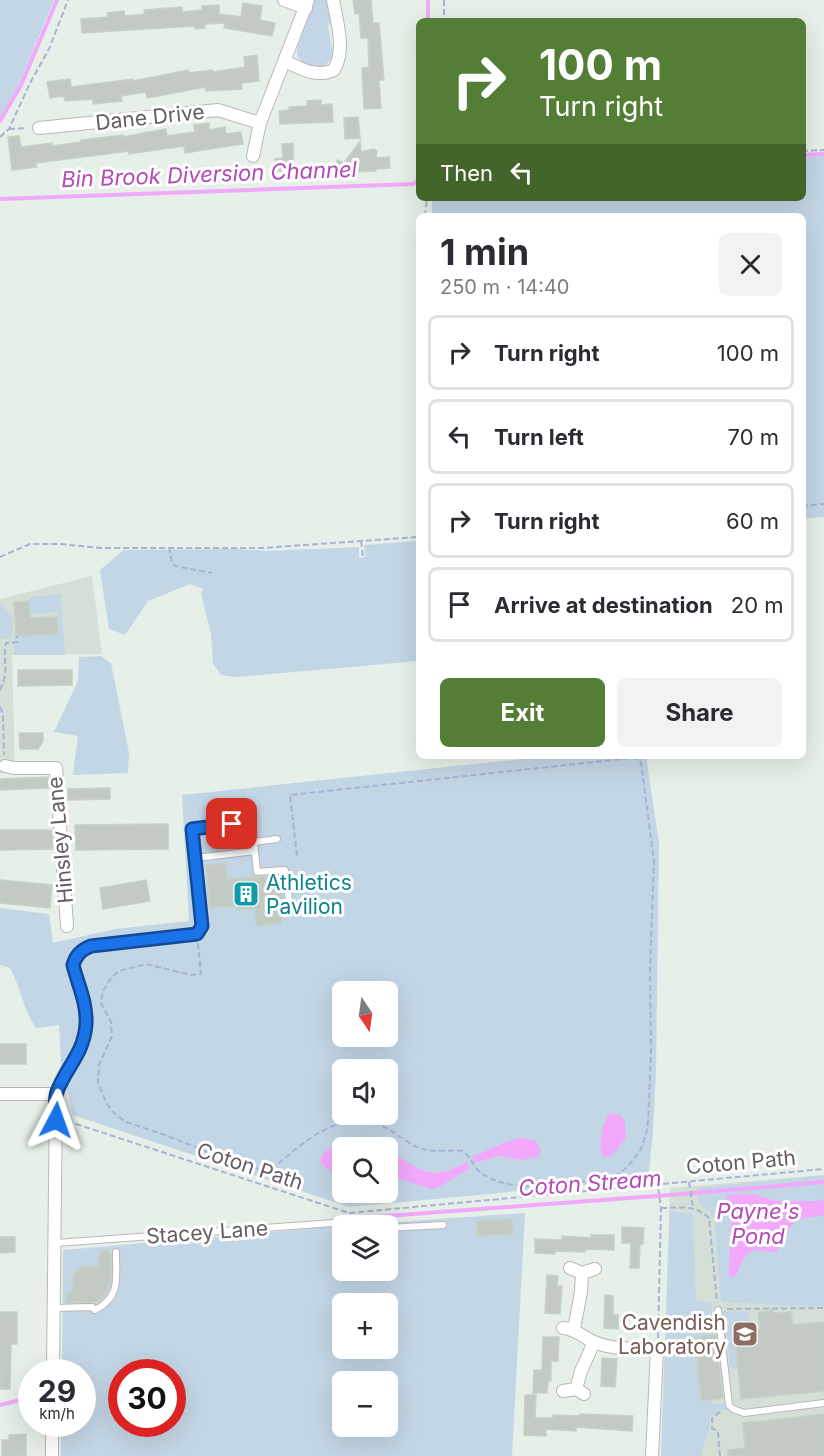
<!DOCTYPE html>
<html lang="en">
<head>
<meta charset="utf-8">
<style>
	:root { --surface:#fff; --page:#f2f2f3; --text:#2b2b33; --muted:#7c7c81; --line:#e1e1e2; --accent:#547d36 }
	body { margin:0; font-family:Inter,sans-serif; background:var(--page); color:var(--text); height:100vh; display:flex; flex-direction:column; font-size:22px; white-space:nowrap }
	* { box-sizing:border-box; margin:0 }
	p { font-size:20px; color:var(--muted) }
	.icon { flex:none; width:33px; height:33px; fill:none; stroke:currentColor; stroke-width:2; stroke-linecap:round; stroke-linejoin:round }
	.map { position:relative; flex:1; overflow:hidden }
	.drawer { position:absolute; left:416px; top:213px; width:390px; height:546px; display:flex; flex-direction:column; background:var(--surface); border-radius:9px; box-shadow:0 6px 24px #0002 }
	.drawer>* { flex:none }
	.guide { position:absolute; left:416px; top:18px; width:390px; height:183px; border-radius:9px; box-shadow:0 6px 24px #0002; background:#547d36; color:#fff; overflow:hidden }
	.needle { width:39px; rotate:167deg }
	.controls { position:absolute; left:332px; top:981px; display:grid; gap:12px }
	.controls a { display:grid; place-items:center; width:66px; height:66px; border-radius:9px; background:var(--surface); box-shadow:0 6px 24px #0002; font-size:30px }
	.speed { position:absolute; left:18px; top:1359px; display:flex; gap:12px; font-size:30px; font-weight:700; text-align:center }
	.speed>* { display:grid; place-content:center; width:78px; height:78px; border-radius:50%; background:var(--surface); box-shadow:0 6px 24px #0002; line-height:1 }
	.speed small { font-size:15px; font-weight:400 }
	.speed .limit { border:9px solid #d22; background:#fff; color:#111 }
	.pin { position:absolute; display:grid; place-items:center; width:51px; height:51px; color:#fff; margin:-26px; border-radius:12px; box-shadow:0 3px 9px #0006 }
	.me { position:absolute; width:66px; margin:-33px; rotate:4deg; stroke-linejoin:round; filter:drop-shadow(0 0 4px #0008) }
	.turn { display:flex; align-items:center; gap:21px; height:126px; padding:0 24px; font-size:27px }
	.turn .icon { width:78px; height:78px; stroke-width:2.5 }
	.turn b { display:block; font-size:42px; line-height:51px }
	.then { display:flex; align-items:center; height:57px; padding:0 24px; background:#0003; gap:12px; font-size:22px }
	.round { display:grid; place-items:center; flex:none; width:63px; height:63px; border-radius:9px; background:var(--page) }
	.head { display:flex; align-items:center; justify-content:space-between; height:102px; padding:0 24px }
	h1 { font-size:36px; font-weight:700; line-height:45px }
	.action { display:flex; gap:12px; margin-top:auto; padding:12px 24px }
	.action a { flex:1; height:69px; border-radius:9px; background:var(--accent); color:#fff; font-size:24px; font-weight:700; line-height:69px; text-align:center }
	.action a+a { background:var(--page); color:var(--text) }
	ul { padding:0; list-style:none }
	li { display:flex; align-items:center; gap:18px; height:75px; margin:0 12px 9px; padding:0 12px; border:3px solid var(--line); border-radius:9px }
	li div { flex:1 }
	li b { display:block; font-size:22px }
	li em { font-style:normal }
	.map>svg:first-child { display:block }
</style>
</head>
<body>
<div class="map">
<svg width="824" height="1456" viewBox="0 0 824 1456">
	<rect width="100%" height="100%" fill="#e6efe8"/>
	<path fill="#d4dfd6" d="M92,576L102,654L12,655L15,772L0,773V599Z
		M824,1175V1456H661L670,1188Z"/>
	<path fill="#c3d6e5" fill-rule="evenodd" d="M0,0H54L19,84L0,118Z
		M314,0H328L332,19L328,26L332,49L336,51L333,58L322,68L307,66L297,56V49Z
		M824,156V517L803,519L802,216H432V198H802L803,157Z
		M418,541V661L236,677L221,675L213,663L211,634L201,594L203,589L190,584L148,601L125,635L109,629L100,570L124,550L235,549L267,551L359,547V558L366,557L364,545Z
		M61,594L65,655H14V636L58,634L57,612L29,614V597Z
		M0,603L13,617L12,635L7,639L0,638Z
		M101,656L111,663L129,753L128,773L73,775L78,736L54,732L78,681L79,657Z
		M550,756H646L659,843L656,1072L653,1133L648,1179L349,1207L73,1115L66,1085L54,1083L61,1065L59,1025L36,1028C23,1009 21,988 10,968L0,965V908L49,914L53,943L115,929L189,921L182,795ZM342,992H387V1036H342ZM342,1070H387V1114H342ZM342,1148H387V1192H342Z
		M824,1175V1307L721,1302L715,1221L710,1212L699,1203L697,1188Z
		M670,1211L693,1214L696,1300L711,1303L717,1335L695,1337L701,1400L711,1399L712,1404L725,1403L729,1410L717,1411L710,1418C711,1432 702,1443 702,1456H661Z
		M525,1213L512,1456H61V1424H82V1372H62L63,1250L342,1226V1270H387V1226L351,1225ZM342,1304H387V1348H342ZM122,1372H172V1424H122ZM342,1382H387V1426H342Z
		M721,1311L749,1312L751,1330L734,1332L738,1369H730L727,1367V1365L730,1364L727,1337H724Z"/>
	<path fill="#f2a9fb" d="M610,1113L622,1116L625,1123L626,1138L611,1156L603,1157C597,1149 603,1120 610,1113Z
		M519,1138L535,1140L541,1151L538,1157L521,1160L498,1156L475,1163L472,1157L506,1142Z
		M355,1139L378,1143L385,1147L342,1148V1174L331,1171L321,1164C319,1148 342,1142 355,1139Z
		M387,1149C419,1169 429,1184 466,1162L470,1168L439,1187L431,1189L387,1175Z
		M753,1194L775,1201H819L824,1199V1215L796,1220L782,1238L777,1251C769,1253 764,1250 757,1250C744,1251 740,1268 735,1277H730L729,1273L731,1220L725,1203L728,1195Z"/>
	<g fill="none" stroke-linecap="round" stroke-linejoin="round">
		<path stroke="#f2a9fb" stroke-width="4" d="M428,0V21
			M0,121L21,85L57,0
			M802,155L824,154
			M0,199L413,184L418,181
			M359,1218L670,1195L824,1182
			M0,1405L32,1397"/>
	</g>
	<path fill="#c2cac3" stroke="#c4d3c6" stroke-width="1.5" d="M353,0H371L373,23H379L384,80H379L381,108L364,109L362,68L369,67L368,38H361L359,13L355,14Z
		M243,3L262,6L260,20L275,23L272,36L224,28L225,23L204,24L205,28L195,29V26L82,33L81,19L108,17L107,13L124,11L125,16L145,14L144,10L182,7V12L202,10V6L219,5V14L241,17Z
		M257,55L259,81L241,83L242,89L206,91L205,87L147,98L146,92L121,96L122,101L93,104V99L65,101L64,96L50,98L47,82L70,79L71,87L133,79V81L188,70L189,73L212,70L213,72L245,67L244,57Z
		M321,100V105L332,104L333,122L280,124L279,111L289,110V107L307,106V101Z
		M358,117L360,138L345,139L344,118Z
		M209,123V130L225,127L226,134L241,132L243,144L185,153L184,146L129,154V151L36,163L37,167L12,170L8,137L19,136L21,147L52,143V146L81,142V140L123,135V137L166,129L167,136L195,132L194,125Z
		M360,141L361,152L374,149L377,151L376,158L389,157L390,168L376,169V171L337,173V160L344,163Z
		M293,143L294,170L276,171L275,159L283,158L282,144Z
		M29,601L30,618L57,617L58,634L16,636L14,602Z
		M18,670H72V685L18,686Z
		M19,733H43V741L38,749H20Z
		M48,777L49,788L0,790V779Z
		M110,788V799L68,800V789Z
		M168,824V849L76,850L75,825Z
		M0,830H52L53,849L0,850Z
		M226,863L227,879L277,876L278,887H282L283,897V900L280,901L282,923L257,926L255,908L238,910V906L210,908L206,865Z
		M0,880L52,885L50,908L0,903Z
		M146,880L150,901L103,909L100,888Z
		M0,1044H26V1064H0Z
		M512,1219L513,1234L477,1236V1221Z
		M622,1227L644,1228L643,1244H640L639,1268H630L631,1243H622Z
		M591,1235H614V1250L585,1249V1252L555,1251V1254L535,1253V1239L562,1240V1236L591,1238Z
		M0,1237H15V1252L0,1253Z
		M108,1250L111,1255V1279L105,1296L96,1303L66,1302L67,1293H72L73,1276L76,1273V1270L81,1268V1266H98L100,1251Z
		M547,1275L558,1276L557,1286H562L560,1314L545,1313Z
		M605,1295L613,1296V1315H618V1329L604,1328Z
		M773,1310V1313L791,1312L793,1325L824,1322V1391L741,1399L734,1332L760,1329L758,1313Z
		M0,1312H17V1344H11L10,1389H0Z
		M716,1335L723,1398L701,1401L695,1337Z
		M543,1337H559L558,1361H551V1381H548L547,1393H533L534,1370H542Z
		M602,1358L617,1359L615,1387L601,1386Z
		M525,1395H536L535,1418H553V1415L580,1416V1414L633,1416L632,1431L576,1427V1431L546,1429V1436L524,1435Z
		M824,1414V1456H728V1450L745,1448L743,1423Z
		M26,1434V1456H2V1440H9V1435Z"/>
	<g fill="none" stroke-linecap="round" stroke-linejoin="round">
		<g stroke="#bcb6bb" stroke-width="8">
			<path id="service" d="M254,842L277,839
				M255,851L196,858L192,829L252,822L257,872L285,870L289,901
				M56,1094C72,1066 90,1039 85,1006C83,991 77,978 73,965C76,955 81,950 91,946L197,934L202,926L196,858
				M387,1228L443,1225
				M56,1243L347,1222L358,1226
				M54,1308L92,1307L95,1310C121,1297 116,1278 116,1252
				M718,1310L729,1405L733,1409L744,1413L824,1403"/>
		</g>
		<g stroke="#bcb6bb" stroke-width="14">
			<path id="minor" d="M284,0L306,8
				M285,61C302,69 316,78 334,70C346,50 337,22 333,0
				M39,128L218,110L260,123
				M253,156L260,123L308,0
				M5,766L14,768H56L67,926
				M0,1094H56L53,1372
				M570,1268L582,1273L595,1269
				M563,1328C577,1329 582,1337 594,1342C613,1350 637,1349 657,1349L652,1456
				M574,1329L581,1292L582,1273
				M576,1389L581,1371L594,1342
				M563,1391L576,1389L584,1394
				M52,1456V1424"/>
		</g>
		<path stroke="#a7b4d6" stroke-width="2" stroke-dasharray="6 3" stroke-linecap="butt" d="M444,0V21
			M9,129L27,128
			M0,137L9,129L30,83L49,49L68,0
			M802,151L824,150
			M425,216L427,198
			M418,437V510
			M802,506L824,504
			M361,541L363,557
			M169,547L172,563L175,566L212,573
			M0,557L30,544H60L101,548H262L418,537
			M0,690C10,670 2,661 6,643L17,642V636
			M0,707L3,714L4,755
			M198,943L201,974L191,975L146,964L119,971L111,978L103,991L101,1003L111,1022L112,1036L99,1065L98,1083L107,1104L114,1113L126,1122L165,1135L247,1167C254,1168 262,1170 270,1168C278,1165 285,1158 292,1152C312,1136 334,1120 362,1121C383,1121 400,1139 419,1148C433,1154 458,1148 464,1152C471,1157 474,1168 481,1173C515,1196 565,1183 603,1179L613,1177L625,1169L634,1159L641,1149L646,1135L648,1123L651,1052L650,969L654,861L641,763L638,759L631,758L290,795L297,856
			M67,1121L349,1213L824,1169
			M689,1182L693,1208
			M661,1208C680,1208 695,1204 709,1218L717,1302
			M727,1309L824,1308
			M658,1338L661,1208L658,1185
			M720,1456L718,1432L712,1428V1419L718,1413L723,1412"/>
		<use href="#service" stroke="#fff" stroke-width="6"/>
		<use href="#minor" stroke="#fff" stroke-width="12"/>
	</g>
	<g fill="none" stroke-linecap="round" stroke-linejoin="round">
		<g stroke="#114b97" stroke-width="15">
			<path id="route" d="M56,1120C56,1111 54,1100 57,1092C66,1067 84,1054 86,1024C87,1002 78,985 73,965C76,955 81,950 91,946L197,934L202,926L192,829L232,824"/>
		</g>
		<use href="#route" stroke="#1a73e8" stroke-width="10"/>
	</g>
	<defs>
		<g id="building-square" transform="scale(1.35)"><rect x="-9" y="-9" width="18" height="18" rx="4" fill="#0f9aa8" stroke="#fff"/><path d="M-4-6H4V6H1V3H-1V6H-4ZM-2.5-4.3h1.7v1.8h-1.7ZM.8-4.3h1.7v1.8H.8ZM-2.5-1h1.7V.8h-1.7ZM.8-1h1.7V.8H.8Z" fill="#fff"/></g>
		<g id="university-square" transform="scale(1.35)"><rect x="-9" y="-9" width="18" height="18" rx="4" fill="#8d6e63" stroke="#fff"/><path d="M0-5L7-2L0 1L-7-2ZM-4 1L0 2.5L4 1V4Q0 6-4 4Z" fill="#fff"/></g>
	</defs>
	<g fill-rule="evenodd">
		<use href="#building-square" x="246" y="894"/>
		<use href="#university-square" x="745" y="1334"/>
	</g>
	<g text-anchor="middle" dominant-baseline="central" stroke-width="6" stroke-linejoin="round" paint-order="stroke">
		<g font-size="21" fill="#655d65" stroke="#fff">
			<text transform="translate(150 117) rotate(-6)">Dane Drive</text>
			<text transform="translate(60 840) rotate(-95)">Hinsley Lane</text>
			<text transform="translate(741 1162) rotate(-5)">Coton Path</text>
			<text transform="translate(250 1166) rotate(18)">Coton Path</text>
			<text transform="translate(207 1232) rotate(-4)">Stacey Lane</text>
		</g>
		<g font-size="21" fill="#0d838f" stroke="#fff" text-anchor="start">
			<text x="266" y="882">Athletics<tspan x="266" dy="24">Pavilion</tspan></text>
		</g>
		<g font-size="21" fill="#785e54" stroke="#fff" text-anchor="end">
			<text x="726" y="1322">Cavendish<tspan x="726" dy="24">Laboratory</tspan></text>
		</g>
		<g font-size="22" font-style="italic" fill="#b249b6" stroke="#fff">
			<text transform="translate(209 174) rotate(-2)">Bin Brook Diversion Channel</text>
			<text transform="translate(590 1183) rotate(-4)">Coton Stream</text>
			<text x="758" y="1211">Payne's<tspan x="758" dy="25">Pond</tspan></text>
		</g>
	</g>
</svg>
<div class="controls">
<a><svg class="needle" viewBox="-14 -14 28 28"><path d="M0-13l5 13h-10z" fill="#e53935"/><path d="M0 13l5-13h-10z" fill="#7c7c81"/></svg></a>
<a><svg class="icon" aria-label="sound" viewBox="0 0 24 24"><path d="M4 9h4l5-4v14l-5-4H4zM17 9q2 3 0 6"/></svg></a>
<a><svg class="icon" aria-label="search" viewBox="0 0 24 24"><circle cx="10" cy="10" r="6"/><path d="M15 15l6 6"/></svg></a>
<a><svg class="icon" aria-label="layers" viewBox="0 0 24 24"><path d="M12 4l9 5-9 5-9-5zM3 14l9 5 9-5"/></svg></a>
<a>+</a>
<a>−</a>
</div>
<div class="speed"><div>29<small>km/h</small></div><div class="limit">30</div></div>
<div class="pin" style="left:232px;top:824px;background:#d93025"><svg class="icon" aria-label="arrive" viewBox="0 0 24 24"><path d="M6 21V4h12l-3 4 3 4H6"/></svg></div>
<svg class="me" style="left:56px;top:1120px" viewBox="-20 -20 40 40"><path d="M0-17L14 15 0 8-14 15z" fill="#1a73e8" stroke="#fff" stroke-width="4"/></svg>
<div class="guide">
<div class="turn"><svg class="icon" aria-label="right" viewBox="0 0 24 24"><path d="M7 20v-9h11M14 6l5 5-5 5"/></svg><div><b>100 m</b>Turn right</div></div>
<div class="then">Then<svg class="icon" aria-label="left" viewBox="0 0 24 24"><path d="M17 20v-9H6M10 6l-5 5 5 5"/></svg></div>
</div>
<section class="drawer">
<div class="head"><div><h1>1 min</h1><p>250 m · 14:40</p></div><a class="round"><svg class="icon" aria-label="close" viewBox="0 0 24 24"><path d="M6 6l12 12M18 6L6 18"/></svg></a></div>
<ul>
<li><svg class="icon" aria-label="right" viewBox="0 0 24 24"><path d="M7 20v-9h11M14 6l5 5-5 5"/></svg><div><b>Turn right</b></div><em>100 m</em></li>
<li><svg class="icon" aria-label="left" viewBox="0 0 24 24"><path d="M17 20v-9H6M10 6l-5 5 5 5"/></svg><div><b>Turn left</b></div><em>70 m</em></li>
<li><svg class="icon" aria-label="right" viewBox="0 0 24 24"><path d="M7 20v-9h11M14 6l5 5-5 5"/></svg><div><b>Turn right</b></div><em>60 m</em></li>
<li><svg class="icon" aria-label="arrive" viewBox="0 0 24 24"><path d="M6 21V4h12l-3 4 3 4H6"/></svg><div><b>Arrive at destination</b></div><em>20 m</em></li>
</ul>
<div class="action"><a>Exit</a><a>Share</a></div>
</section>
</div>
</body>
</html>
